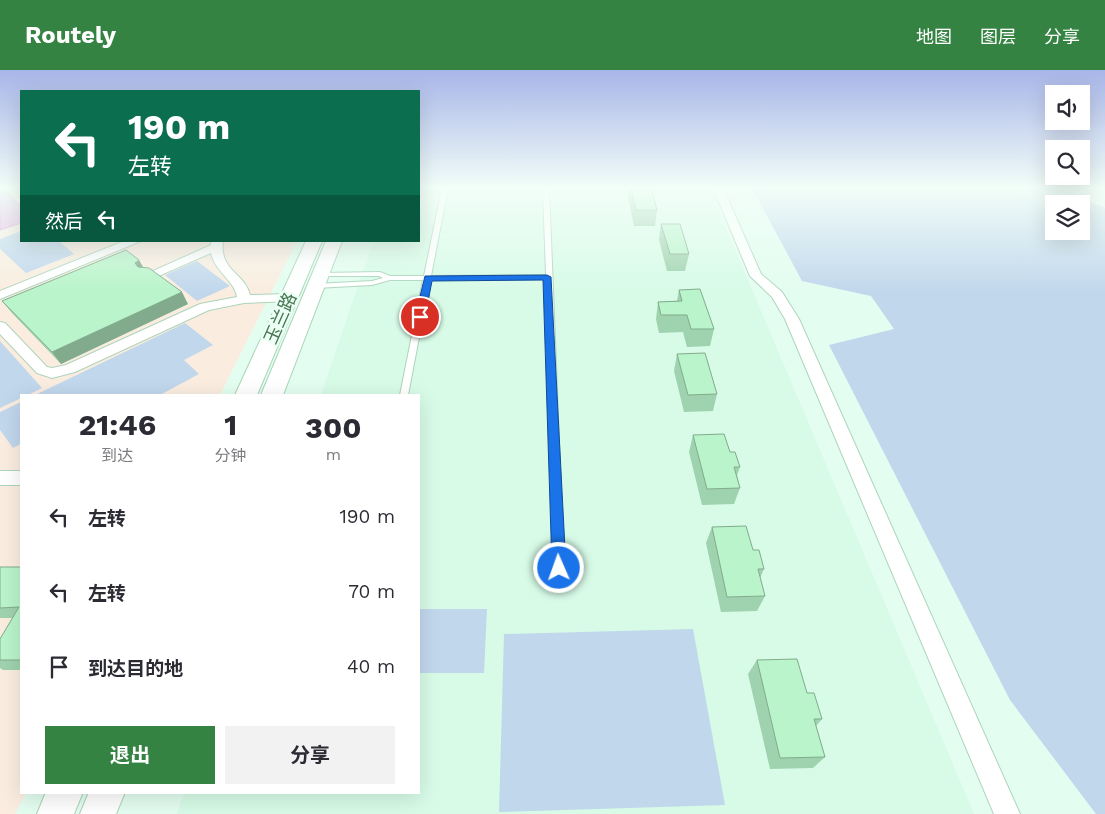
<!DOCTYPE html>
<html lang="zh">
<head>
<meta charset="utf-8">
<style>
	:root { --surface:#fff; --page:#f2f2f3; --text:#2b2b33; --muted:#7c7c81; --accent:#358342 }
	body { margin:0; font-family:"Work Sans","Noto Sans SC",sans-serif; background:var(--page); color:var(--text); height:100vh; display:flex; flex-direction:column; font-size:19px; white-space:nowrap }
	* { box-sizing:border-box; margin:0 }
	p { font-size:16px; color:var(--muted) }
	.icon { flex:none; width:28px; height:28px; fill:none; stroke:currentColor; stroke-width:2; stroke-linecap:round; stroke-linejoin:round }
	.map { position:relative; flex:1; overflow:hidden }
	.sheet { position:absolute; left:20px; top:324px; width:400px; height:400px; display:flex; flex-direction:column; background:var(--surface); border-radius:0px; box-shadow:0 5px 20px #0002 }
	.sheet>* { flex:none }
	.hud { position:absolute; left:20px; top:20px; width:400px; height:152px; border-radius:0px; box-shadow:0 5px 20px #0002; background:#0b6e4f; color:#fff; overflow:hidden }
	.fabs { position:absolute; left:1045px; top:15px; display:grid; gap:10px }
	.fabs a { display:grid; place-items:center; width:45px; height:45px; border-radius:0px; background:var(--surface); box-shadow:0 5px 20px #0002; font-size:25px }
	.pin { position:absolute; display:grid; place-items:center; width:42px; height:42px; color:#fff; margin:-21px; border:2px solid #fff; border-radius:50%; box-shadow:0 1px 5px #0007 }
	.me { position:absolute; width:55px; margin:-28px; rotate:358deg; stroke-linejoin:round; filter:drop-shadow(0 0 4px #0008) }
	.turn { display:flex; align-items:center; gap:18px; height:105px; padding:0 25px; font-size:22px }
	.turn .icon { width:65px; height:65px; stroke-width:2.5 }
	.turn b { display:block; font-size:35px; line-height:42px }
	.then { display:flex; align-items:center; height:48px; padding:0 25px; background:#0003; gap:10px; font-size:19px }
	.eta { display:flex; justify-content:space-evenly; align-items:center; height:85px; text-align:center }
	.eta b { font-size:30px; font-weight:700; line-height:35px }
	.button { display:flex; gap:10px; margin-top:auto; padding:10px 25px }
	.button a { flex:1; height:58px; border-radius:0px; background:var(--accent); color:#fff; font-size:20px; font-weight:700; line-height:58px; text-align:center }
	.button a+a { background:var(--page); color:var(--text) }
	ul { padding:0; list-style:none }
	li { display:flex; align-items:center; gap:15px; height:75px; padding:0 25px }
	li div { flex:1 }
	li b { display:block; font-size:19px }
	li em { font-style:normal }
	header { display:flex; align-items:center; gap:30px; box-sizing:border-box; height:70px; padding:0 25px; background:var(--accent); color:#fff }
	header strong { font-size:24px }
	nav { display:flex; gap:28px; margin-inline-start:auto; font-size:18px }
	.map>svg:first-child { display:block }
</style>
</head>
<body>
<header>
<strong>Routely</strong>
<nav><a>地图</a><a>图层</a><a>分享</a></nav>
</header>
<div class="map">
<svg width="1105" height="744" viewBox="0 0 1105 744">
	<rect width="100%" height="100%" fill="#e3fdf0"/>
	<path fill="#d7fbe7" d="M419,118H709L974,744H177L184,723L419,722V325H321L373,171H419Z"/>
	<path fill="#faede0" d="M0,118H21V171H297L220,325H21V722L26,723L15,744H0Z"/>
	<path fill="#c1d7ec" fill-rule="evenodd" d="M752,118H1056L1105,138V744H1096L1010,630L829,275L894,259L871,226L802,211ZM1054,134H1081V161H1054Z
		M21,161V171H59L74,184L26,203L0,179V169Z
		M197,191L230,216L197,231L165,205Z
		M185,253L213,275L184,290L199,304L160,325H35Z
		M0,271L42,318L28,325H21V328L0,338Z
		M21,332V374L13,378L0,360V342Z
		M419,539H487L484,603H419Z
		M693,559L725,735L499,742L504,564Z"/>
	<path fill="#e8b6e7" stroke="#db9cd8" d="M6,122L21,136V153L0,160V124Z"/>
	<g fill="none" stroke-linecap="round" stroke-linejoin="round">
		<g stroke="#aed4bb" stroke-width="2">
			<path id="lane" d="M442,118H448L431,206L546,205L543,118H549L564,499L563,502L559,504L555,502L554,499L546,209L430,210L408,325H400L423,210H390L372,215L316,218L313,216L316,214L372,211L383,208L379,206H318V204L320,203L380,202L390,206H424Z"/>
		</g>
		<g stroke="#aed4bb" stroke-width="2">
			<path id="street" d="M713,118H723L761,204L782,222L799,249L1020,744H994L785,249L772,227L750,206Z
				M124,171H141L0,229V221Z
				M211,171H223C219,201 245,203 250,225L288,224L293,225L294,228L293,231L244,233L209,240L75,302L52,308L37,303L0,264V252L5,253L47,297L52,298L66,295L200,234L237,227C235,211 215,202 211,183L154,208H146L144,205L211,175Z
				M0,401H21V415H0Z"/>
		</g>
		<g stroke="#a9d5b7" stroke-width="2">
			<path id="secondary" d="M306,171H322L257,325H235Z
				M326,171H342L283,325H261Z
				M46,722H83L74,744H37Z
				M89,722H125L116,744H80Z"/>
		</g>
		<use href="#lane" fill="#fff" fill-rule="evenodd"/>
		<use href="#street" fill="#fff" fill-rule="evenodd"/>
		<use href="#secondary" fill="#fff" fill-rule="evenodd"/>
	</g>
	<path fill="#9fd2ae" d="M626,118H651L657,140L655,156H634Z
		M661,154L689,184L685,201H667L659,170Z
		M143,197L188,234L61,294L12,243L2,231Z
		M679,220L714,259L710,276L687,277L683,262L659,263L656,249L658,232L677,231Z
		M677,284L717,324L713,341L684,342L674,301Z
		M693,365L730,382L740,397L737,405L740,418L734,434L702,435L689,382Z
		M712,457L764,499L760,508L765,526L757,541L721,542L706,473Z
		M0,497H21V600H3L0,598V569L13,548H0Z
		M757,590L807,623L822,649L816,656L825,687L813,698L770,699L748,604Z"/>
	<path fill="#82ab8d" d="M139,190L146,202L144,209L135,193Z
		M182,222L188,234L61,294L52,282Z"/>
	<path fill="#b9f4ca" stroke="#82ab8d" d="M631,118H651L657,140H636Z
		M661,154H680L689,184H670Z
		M126,180L139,190L135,193L138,197L149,198L182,222L52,282L2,231Z
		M700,219L714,259H691L687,245H661L658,232L682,231L679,220Z
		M705,283L717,324L688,325L677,284Z
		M724,364L730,382H735L740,397H734L740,418L707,419L693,365Z
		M746,456L753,480H759L764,499H758L765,526L727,527L712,457Z
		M0,497H21V590H0V569L19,537L0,538Z
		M797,589L807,623H814L822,649H814L825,687L780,688L757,590Z"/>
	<linearGradient id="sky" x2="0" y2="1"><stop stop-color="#a8b5e8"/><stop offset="0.53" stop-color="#f2fef8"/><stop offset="1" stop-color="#f2fef8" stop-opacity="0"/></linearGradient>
	<rect width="1105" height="222" fill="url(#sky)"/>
	<path fill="#1a73e8" stroke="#114b97" d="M547,205L551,207L566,498L564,503L559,504L554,503L552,498L543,210L432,211L425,247L420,250L415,247L425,206Z"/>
	<g text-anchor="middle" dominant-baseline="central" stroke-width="5" stroke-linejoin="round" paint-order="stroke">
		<g font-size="18" fill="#477753" stroke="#ebfff5">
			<text transform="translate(280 248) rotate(-66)">玉兰路</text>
		</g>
	</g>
</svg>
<div class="fabs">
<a><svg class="icon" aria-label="sound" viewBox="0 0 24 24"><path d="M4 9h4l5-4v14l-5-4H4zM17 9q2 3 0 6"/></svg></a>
<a><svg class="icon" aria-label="search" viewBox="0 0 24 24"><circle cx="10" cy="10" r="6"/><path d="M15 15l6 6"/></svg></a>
<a><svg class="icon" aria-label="layers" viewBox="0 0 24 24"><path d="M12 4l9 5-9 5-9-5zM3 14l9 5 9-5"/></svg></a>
</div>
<div class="pin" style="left:420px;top:247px;background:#d93025"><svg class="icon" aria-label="arrive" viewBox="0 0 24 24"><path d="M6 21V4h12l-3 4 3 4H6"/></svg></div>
<svg class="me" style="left:559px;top:498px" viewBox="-20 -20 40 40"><circle r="17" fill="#1a73e8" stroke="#fff" stroke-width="3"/><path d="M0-11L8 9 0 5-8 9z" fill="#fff"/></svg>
<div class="hud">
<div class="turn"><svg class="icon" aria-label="left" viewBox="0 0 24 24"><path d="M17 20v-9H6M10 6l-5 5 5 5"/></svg><div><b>190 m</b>左转</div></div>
<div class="then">然后<svg class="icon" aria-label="left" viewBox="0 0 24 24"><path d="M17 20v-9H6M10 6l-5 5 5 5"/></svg></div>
</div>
<section class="sheet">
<div class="eta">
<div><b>21:46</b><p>到达</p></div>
<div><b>1</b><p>分钟</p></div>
<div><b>300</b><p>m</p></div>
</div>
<ul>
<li><svg class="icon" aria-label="left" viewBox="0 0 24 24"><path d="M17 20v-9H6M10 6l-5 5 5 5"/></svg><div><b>左转</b></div><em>190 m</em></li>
<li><svg class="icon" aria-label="left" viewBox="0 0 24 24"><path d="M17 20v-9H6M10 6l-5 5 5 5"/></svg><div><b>左转</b></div><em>70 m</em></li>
<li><svg class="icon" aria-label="arrive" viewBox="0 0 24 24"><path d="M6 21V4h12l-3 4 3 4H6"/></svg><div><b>到达目的地</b></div><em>40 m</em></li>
</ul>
<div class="button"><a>退出</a><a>分享</a></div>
</section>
</div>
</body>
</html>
